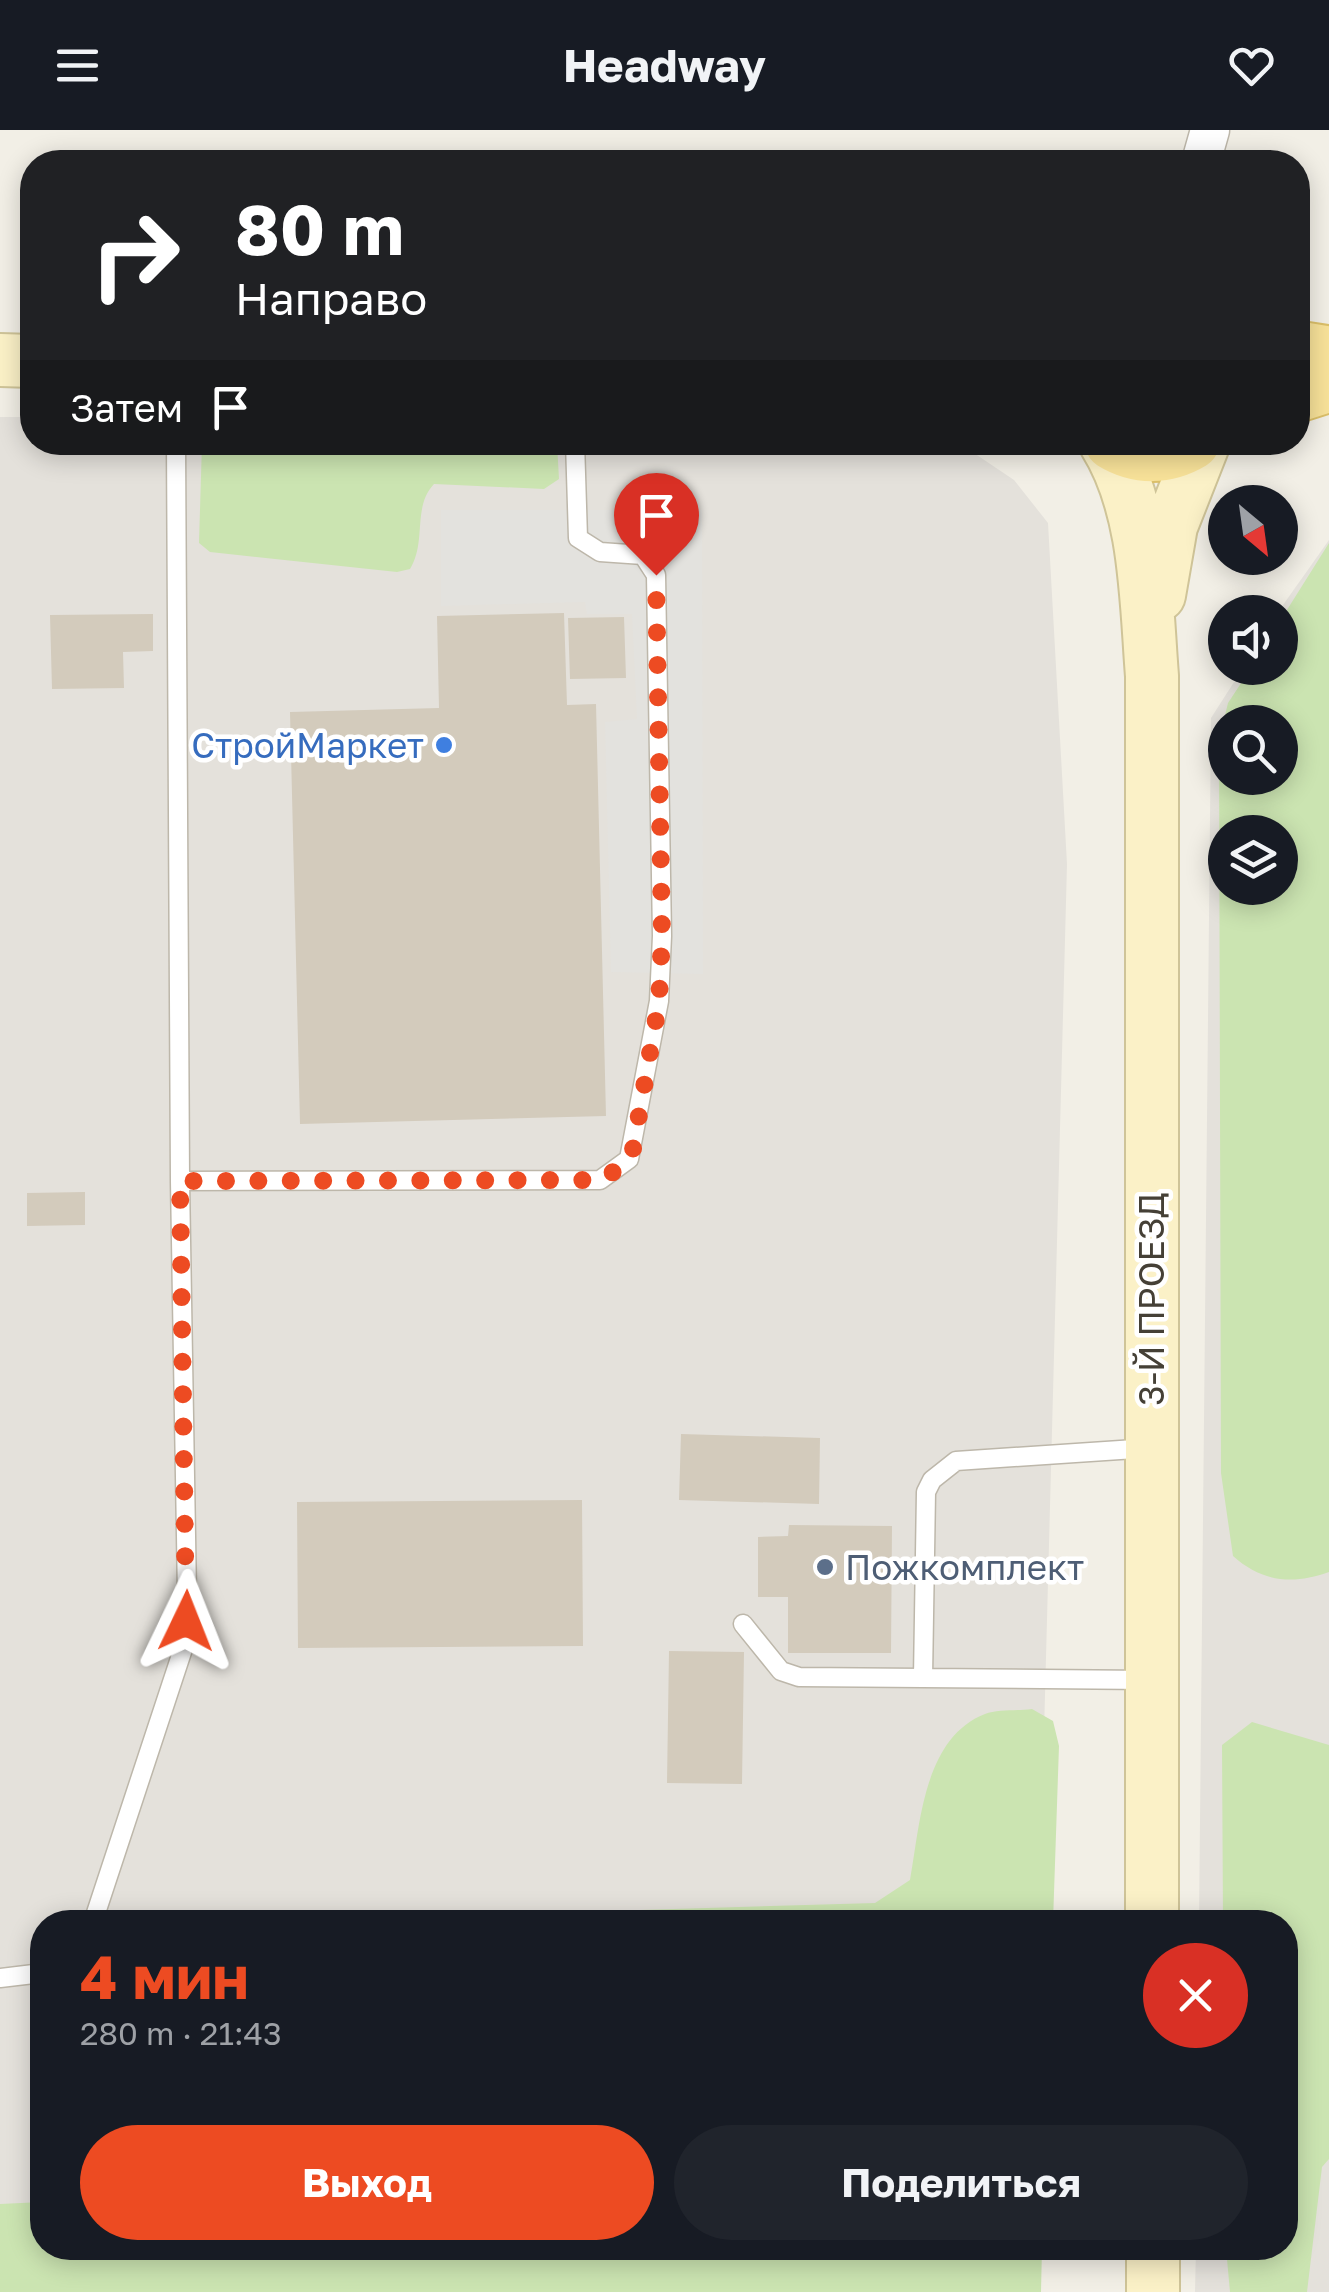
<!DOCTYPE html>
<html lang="ru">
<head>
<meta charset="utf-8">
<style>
	:root { --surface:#171b24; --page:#20242c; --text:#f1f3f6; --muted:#9ea1a6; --accent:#ed4b22 }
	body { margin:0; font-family:"Golos Text",sans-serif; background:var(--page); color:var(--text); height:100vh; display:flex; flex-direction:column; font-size:38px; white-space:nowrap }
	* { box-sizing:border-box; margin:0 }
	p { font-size:32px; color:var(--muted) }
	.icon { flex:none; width:55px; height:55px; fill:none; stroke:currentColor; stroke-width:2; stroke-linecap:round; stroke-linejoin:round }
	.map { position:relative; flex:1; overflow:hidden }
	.side { position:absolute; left:30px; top:1780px; width:1268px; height:350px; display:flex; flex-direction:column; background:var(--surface); border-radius:40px; box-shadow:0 5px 25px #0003 }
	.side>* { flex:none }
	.banner { position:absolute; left:20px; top:20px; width:1290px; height:305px; border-radius:40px; box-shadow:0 5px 25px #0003; background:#202124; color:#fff; overflow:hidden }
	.needle { width:65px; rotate:151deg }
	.buttons { position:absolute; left:1208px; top:355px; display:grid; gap:20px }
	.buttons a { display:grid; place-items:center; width:90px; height:90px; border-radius:50%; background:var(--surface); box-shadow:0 5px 25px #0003; font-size:50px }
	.pin { position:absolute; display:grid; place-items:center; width:85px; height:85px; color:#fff; margin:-102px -42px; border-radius:50% 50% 50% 0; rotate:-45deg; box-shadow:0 0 10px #0007 }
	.pin .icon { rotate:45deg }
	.me { position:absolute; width:110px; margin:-55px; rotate:2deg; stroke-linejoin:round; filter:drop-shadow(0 0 8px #0008) }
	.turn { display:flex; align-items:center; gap:35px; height:210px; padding:0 50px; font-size:45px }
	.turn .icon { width:130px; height:130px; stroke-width:2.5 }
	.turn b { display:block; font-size:70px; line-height:85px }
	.then { display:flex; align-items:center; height:95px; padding:0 50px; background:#0003; gap:20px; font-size:38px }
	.round { display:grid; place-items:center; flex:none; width:105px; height:105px; border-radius:52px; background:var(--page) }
	.head { display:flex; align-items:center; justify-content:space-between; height:170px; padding:0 50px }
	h1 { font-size:60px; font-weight:700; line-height:75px; color:var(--accent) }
	.cta { display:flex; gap:20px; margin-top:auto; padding:20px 50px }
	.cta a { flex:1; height:115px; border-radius:60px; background:var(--accent); color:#fff; font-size:40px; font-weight:700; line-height:115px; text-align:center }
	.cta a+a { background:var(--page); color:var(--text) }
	header { display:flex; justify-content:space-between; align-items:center; height:130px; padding:0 50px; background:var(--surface); font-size:45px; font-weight:700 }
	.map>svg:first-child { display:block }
</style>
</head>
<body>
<header><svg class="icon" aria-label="menu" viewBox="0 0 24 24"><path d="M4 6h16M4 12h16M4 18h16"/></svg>Headway<svg class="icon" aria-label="heart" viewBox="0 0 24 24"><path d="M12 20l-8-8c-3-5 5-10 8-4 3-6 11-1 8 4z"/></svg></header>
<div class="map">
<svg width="1329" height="2162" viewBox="0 0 1329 2162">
	<rect width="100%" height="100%" fill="#f2efe6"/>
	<path fill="#e4e1db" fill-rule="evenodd" d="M0,287H32V312L959,313L1014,350L1048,393L1067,734L1039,1792H42V2118H1031L0,2162Z
		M1329,410V2162H1195L1196,2118H1285V1792H1199L1211,588L1243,538H1280L1278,482ZM1225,592H1280V648H1225ZM1225,702H1280V758H1225Z"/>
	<path fill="#cbe4b1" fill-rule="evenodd" d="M202,313H557L559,349L544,359L434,354C412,377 427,412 410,439L397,442L210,422L199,413Z
		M1329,413V1442C1293,1455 1262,1452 1233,1426L1221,1343L1219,610L1228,573L1251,538H1280V491ZM1280,592V648H1225V592ZM1280,702V758H1225V702Z
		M1032,1579L1053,1591L1059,1616L1053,1792H425L438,1786L875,1773L910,1750C920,1696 923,1608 985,1584C998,1579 1018,1581 1032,1579Z
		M1252,1592L1329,1615V2029L1322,2037L1307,2162H1230L1226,2118H1285V1792H1223L1222,1615Z
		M42,2072V2118H1042L1041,2162H0V2074Z"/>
	<path fill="#e3e2de" d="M441,380H702L703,844L611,842L605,592L637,589L632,484H587L585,472L441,476Z"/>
	<path fill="#d3cbbc" d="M564,483L567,575L596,574L606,986L300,994L290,582L439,578L437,486Z
		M153,484V521L123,522L124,558L52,559L50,485Z
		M624,487L626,548L570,549L568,488Z
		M85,1062V1095L27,1096V1063Z
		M681,1304L820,1308L819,1374L679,1370Z
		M582,1370L583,1516L298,1518L297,1372Z
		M789,1395L892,1396L891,1523H788V1467H758V1407L788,1406Z
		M669,1521L744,1522L742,1654L667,1653Z"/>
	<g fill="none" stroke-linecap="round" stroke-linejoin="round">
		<g stroke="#bdb7aa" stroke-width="21">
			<path id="lane" d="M176,312L180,1051L600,1050L629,1029L659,871L662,806L656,445L643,425L600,422L578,408L575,312
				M743,1494L781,1541L799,1547L923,1548
				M1148,1550L923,1548L926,1362L932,1350L956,1331L1150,1318
				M93,1792L184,1516L187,1465L180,1051
				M0,1848L42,1843"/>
		</g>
		<g stroke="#bdb7aa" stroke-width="41">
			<path id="street" d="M1201,32L1210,0"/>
		</g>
		<g stroke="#cfc498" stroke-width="56">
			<path id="secondary" d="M0,230L32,231
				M1105,312C1147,379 1146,471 1152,546V1792
				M1159,465L1171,396L1204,312
				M1153,2118V2162"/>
		</g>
		<g stroke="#dcc06a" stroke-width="59">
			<path id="primary" d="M1298,219L1329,224
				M1298,264L1329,254
				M1112,312C1138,328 1167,327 1192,312"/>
		</g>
		<use href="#lane" stroke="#fff" stroke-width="18"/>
		<use href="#street" stroke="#fff" stroke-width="38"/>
		<use href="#secondary" stroke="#fbf1c7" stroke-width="52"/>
		<use href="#primary" stroke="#f8e299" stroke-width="55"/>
	</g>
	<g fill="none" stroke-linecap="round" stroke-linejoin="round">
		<path stroke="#ed4b22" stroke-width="18" stroke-dasharray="0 32.4" d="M186,1491L180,1051L600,1050L623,1036L633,1019L659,872L662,806L656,445"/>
	</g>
	<circle fill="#3f7fe0" stroke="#fff" stroke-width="4" cx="444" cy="615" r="10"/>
	<circle fill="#5c6f8a" stroke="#fff" stroke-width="4" cx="825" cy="1437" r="10"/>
	<g text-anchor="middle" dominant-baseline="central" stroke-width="9" stroke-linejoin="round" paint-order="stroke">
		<g font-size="35" fill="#366cbe" stroke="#fff" text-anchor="end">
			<text x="424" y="615">СтройМаркет</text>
		</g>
		<g font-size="35" fill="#454036" stroke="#fff">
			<text transform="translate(1151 1169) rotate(-90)">3-Й ПРОЕЗД</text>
		</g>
		<g font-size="35" fill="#4e5e75" stroke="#fff" text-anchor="start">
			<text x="845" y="1437">Пожкомплект</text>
		</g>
	</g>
</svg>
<div class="buttons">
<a><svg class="needle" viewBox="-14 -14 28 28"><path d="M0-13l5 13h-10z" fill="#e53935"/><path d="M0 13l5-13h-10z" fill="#9ea1a6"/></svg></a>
<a><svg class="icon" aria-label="sound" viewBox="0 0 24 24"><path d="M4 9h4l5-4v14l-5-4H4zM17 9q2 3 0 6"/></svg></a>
<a><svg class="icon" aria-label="search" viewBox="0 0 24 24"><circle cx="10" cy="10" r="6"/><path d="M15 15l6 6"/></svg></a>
<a><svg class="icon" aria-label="layers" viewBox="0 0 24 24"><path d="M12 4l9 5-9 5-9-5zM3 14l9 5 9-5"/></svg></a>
</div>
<div class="pin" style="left:656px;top:445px;background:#d93025"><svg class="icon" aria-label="arrive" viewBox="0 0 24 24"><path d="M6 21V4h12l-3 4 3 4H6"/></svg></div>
<svg class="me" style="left:186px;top:1491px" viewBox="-20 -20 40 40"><path d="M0-17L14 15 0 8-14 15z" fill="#ed4b22" stroke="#fff" stroke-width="4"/></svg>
<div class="banner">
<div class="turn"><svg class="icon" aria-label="right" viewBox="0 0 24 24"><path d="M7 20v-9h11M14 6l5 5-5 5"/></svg><div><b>80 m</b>Направо</div></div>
<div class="then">Затем<svg class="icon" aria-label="arrive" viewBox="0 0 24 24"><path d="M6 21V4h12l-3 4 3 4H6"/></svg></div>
</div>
<section class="side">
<div class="head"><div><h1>4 мин</h1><p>280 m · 21:43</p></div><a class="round" style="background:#d93025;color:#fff"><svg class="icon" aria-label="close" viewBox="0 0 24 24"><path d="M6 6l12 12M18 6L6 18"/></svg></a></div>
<div class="cta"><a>Выход</a><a>Поделиться</a></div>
</section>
</div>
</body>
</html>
